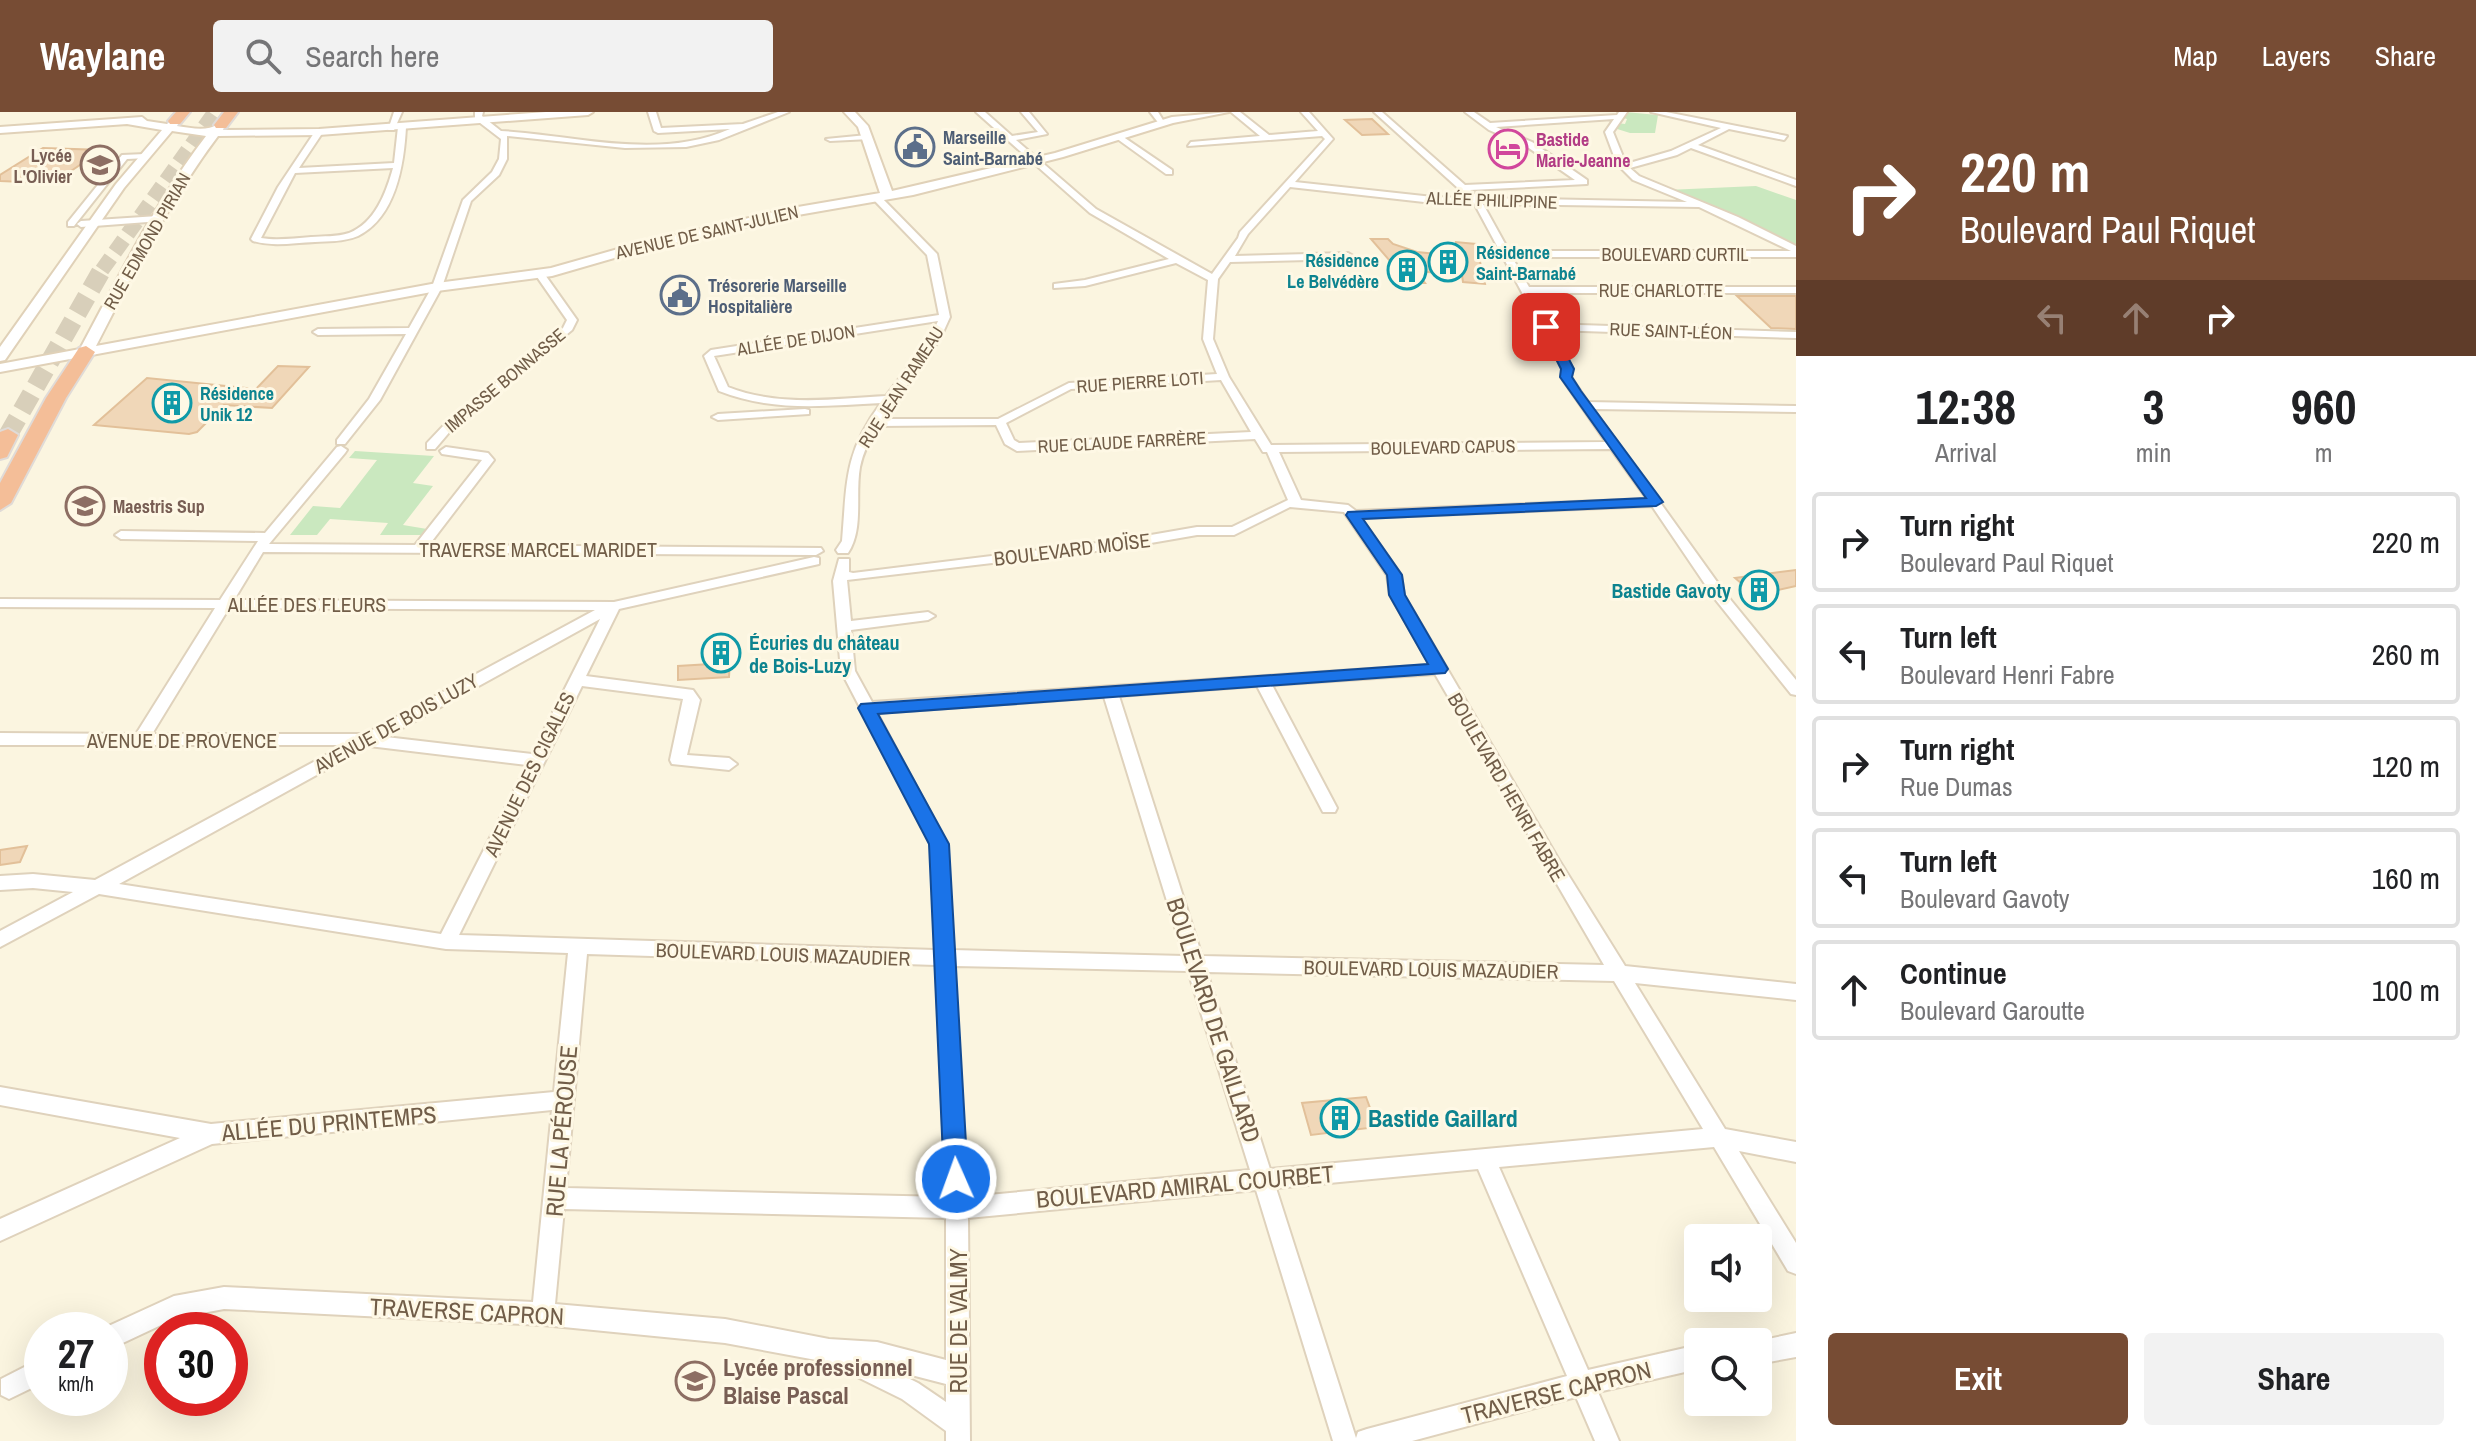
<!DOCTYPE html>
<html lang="en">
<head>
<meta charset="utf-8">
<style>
	:root { --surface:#fff; --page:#f2f2f2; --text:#202124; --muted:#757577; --line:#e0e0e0; --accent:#774c34 }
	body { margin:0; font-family:"Archivo Narrow",sans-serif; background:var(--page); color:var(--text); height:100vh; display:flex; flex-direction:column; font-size:30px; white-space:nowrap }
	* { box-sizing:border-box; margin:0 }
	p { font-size:26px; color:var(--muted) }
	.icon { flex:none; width:44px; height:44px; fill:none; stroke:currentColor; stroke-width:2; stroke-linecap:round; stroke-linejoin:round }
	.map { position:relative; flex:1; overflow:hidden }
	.side { display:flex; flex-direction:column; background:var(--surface); width:680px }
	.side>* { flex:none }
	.guide { background:#774c34; color:#fff; overflow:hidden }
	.fabs { position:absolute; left:1684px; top:1112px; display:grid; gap:16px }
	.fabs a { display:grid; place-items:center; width:88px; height:88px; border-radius:8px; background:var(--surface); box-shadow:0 8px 32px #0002; font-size:40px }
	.speed { position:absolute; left:24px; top:1200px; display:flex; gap:16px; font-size:40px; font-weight:700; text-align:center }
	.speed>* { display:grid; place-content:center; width:104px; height:104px; border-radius:50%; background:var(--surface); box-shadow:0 8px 32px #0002; line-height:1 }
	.speed small { font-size:20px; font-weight:400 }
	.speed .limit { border:12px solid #d22; background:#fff; color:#111 }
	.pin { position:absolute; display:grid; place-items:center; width:68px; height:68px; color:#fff; margin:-34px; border-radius:16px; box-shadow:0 4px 12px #0006 }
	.me { position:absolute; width:88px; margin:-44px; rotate:358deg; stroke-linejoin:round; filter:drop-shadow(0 0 6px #0008) }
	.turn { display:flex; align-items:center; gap:28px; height:168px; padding:0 32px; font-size:36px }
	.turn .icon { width:104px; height:104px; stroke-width:2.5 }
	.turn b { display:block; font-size:56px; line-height:68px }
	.lanes { display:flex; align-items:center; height:76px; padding:0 32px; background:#0003; justify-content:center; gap:40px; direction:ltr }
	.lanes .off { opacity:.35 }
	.eta { display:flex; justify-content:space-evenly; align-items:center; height:136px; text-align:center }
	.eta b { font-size:48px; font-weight:700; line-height:56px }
	.action { display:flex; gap:16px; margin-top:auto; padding:16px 32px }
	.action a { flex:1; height:92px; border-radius:8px; background:var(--accent); color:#fff; font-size:32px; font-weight:700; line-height:92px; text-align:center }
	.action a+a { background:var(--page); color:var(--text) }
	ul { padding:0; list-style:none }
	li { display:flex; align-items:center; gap:24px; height:100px; margin:0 16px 12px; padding:0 16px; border:4px solid var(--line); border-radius:8px }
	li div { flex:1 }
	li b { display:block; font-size:30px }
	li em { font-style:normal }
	header { display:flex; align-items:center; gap:48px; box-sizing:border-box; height:112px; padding:0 40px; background:var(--accent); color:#fff }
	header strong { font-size:38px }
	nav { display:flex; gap:44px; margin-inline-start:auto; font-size:28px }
	.search { width:560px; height:72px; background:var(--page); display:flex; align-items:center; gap:20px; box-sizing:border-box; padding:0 28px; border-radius:8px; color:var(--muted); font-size:30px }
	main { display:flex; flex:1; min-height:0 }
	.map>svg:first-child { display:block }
</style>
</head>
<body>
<header>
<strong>Waylane</strong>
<div class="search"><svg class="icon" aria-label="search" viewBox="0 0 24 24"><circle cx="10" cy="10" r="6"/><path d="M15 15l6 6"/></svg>Search here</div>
<nav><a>Map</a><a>Layers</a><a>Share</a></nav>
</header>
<main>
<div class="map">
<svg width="1796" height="1329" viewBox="0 0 1796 1329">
	<rect width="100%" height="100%" fill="#fbf5e0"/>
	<path fill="#cae8bf" d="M1625,0L1658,3L1655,21H1630L1614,16L1617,11L1625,12L1627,7L1620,5Z
		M1756,74L1796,88V136L1667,78Z
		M355,339L434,344L413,371L433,374L403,413L427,417L422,423H380L388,411L330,407L317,423H290L313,394L340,396L377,348L349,346Z"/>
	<path fill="#f0d7b8" stroke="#e2c099" stroke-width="2" d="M1372,7L1388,22L1362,23L1345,8Z
		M43,36L102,38L68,61H61L46,71L0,69V63Z
		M1371,127H1388L1393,132L1417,140L1458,144L1456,130L1476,132L1485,172L1463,170L1462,163L1416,159L1425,171H1409Z
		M1737,184H1796V217L1771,216Z
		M278,254L309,255L272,296L224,293L197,320L189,322L94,313L147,266L256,277Z
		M1796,458V474L1755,483L1735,466Z
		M731,530L729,565L678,568V554L711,552L713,531Z
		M27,734L20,750L0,753V738Z
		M1366,985L1377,1015L1311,1023L1302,991Z"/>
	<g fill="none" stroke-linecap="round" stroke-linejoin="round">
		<path stroke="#d8cfba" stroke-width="15" stroke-dasharray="15 7" stroke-linecap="butt" d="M102,158L215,0"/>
		<path stroke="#d8cfba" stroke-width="19" stroke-dasharray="19 9" stroke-linecap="butt" d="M8,323L103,156"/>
		<g stroke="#dfd2bc" stroke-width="4">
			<path id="street" d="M394,0H402L394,18H388Z
				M475,0H483L482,4L501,19C576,23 657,49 730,17L658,21L654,19L648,0H656L661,16L743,12L778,0H789L719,28L686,35L625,36L507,24V47L499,63L471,89L442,175L380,288L345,332H337V328L369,287L406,222L318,223L313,220L318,217L409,216L432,175L463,88L492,60L499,47L501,27L475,7Z
				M976,0H985L1012,24L1038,20L1021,0H1029L1047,22L1016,28L1096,97L1212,162L1238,126L1240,120L1325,27L1322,24L1188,34L1191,30L1260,24L1231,0H1240L1269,23L1318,19L1301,0H1309L1333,27L1295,70L1433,85L1469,86L1374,0H1382L1465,73L1575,68L1526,34L1489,18L1465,0H1474L1490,11L1617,3L1619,0H1627L1613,20L1626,52L1671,39L1721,16L1651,0H1666L1787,24L1784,28L1729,17L1698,33L1796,68V74L1691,36L1677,43L1630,56L1639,64L1738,105L1796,134V145H1512L1529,175H1796V181H1532L1549,212L1796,220V226L1552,218L1573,257L1571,265L1588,290L1796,294V300L1593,297L1725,481L1796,568V583L1791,582L1715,487L1652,394L1361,406L1401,463L1404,483L1559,748L1625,854L1796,872V888L1635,871L1725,1017L1796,1030V1050L1739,1039L1796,1131V1162L1788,1159L1714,1035L1499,1055L1588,1258L1698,1233V1257L1598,1280L1619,1329H1595L1576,1285L1412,1329H1333L1256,1078L968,1106L970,1329H946V1319L902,1287L827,1250L725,1231L543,1213L224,1197L176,1206L110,1237V1218L102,1217L174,1184L224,1175L533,1190L552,998L212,1032L0,1129V1107L180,1026L0,993V975L211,1012L554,980L568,841L446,837L99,782L0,835V819L73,780L33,776L0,778V764L33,762L95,768L345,633H0V621L136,622L215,496L0,495V487L220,488L258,429L121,427L115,423L121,419L265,421L337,335L341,334L347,338L345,341L269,432L415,433L482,348L442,342L440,339L446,335L488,341L494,348L429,433L821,436L823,439L816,443L263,440L234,488L614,490L814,445L819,446V452L619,497L586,564L693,578L700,588L687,643L729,646L737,652L729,658L672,652L670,648L683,587L582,574L459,823L935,838L931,732L841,559L833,469L839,447H849V460L853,461L1122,428L1197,415H1232L1288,388L1267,340H1263L1255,327L1017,339L1005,332L996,313L878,314C870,327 863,340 860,355C855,383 864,417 848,441H838L836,438L842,429C847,369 844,341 881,291C825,294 772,300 719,279L704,244L711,238L939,203L927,143L873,87V83H879L937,142L950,205L940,227L882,307H998L1069,271L1217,262L1203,227L1208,168L1176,151L1085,174L1054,176V172L1085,168L1169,147L1090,101ZM1614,7L1605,20L1617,52L1633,68L1687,90L1479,86L1470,78L1587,72V68L1532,30L1496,15ZM1290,75L1433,91H1474L1563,257L1561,265L1606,330L1271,333L1229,265L1213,227L1218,167L1230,150L1348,147L1353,144L1348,141L1235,144L1248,122ZM1483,92L1699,95L1791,139H1509ZM938,209L930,226L886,284C833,287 779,295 728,275L714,244ZM1221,268L1251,320L1019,331L1014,328L1006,311L1071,277ZM1611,337L1647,387L1356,399L1348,393L1301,388L1279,340ZM1290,395L1344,400L1387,463L1390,483L1430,553L872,590L855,559L851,518L928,508L935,504L928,500L851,509L847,468L1122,436L1197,423H1234ZM229,496L595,498L365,622H152ZM600,507L532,642L386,625ZM1435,562L1604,853L1202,844L1119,584L1257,574L1323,700H1335L1337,696L1272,573ZM1104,585L1184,844L953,838L947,732L877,601ZM369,634L527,653L441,822L119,772ZM587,842L936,853L946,1085L566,1076ZM954,854L1188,859L1250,1058L967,1085ZM1207,860L1614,869L1703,1017L1270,1057ZM1478,1057L1567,1264L1367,1317L1358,1320L1356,1326L1276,1076ZM564,1097L946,1106V1248L877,1230L829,1227L725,1207L555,1192ZM892,1258L946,1272V1290L918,1271Z
				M1150,0H1158L1166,13H1160Z
				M402,13L406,15C404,53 396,105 358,124C344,130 329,129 315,130C293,131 273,135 253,129L251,127L278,75L316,18L323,20L299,56L394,51L398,15ZM393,56C386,81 375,111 349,121C337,125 323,124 311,125C295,126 278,129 261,126L295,61Z
				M1119,22L1172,58V62H1166L1116,26Z
				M867,23L870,27L830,29L826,27Z
				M145,42L148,46L127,47L74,114H68V110L122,43Z
				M158,104L162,107L161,109L81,115L77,112L81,109Z
				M540,159L543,160L577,208L572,218L452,317L435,337H427V331L444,313L563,216L567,208L535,162Z
				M805,297L809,298V302L718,308L712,305L718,302Z
				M1796,1221V1245L1758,1252V1230H1754Z
				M42,1246V1271L9,1287L1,1283V1267Z"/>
		</g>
		<g stroke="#e0d1b8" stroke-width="4">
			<path id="secondary" d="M546,0H593L588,3L319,23L218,24C169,89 133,162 96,234L437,171L551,156L632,133L792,96L880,81L858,15L844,0H855L868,14L892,79L1055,41L1172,5L1229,0L1173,11L1063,45L913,83L792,104L635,140L552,164L437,179L0,260V252L80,237C119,164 156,89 206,24L172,19L124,76L5,248L0,249V235L116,72L162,18L127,12L0,21V15L142,5L147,9L167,12L174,7L179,10L177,14C193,16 205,20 219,12L224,15L223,18L319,17Z"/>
		</g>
		<g stroke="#e0dbd7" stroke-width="4">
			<path id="highway" d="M176,0H190L180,12H170L168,9Z
				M224,0H238L226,16H216L214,13Z
				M86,234L95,240L66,286L11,391L0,398V371L46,286L79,236Z
				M8,317L18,323L7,345L0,347V320Z"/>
		</g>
		<use href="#street" fill="#fff" fill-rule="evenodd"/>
		<use href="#secondary" fill="#fff" fill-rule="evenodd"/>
		<use href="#highway" fill="#f4be98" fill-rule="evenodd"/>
	</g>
	<path fill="#1a73e8" stroke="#114b97" stroke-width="2" d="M1546,212L1552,215L1574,257L1572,265L1581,279L1663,390L1656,394L1363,407L1402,463L1405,483L1448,557L1445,561L878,602L949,732L968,1067L965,1075L956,1078L948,1075L944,1067L929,732L858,596L861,592L1428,552L1389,483L1387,463L1346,403L1348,400L1646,386L1560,265L1561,257L1540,215Z"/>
	<defs>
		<g id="civic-ring" transform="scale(2)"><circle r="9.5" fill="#fef8e5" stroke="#5c6f8a" stroke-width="1.5"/><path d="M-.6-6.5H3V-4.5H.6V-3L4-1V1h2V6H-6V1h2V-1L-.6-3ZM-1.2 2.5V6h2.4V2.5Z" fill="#5c6f8a"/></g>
		<g id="hotel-ring" transform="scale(2)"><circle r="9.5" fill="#fef8e5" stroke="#d1479c" stroke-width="1.5"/><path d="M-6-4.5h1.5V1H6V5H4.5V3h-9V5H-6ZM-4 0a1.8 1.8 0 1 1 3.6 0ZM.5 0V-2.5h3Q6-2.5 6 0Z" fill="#d1479c"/></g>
		<g id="school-ring" transform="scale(2)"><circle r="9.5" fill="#fef8e5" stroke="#8d6e63" stroke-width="1.5"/><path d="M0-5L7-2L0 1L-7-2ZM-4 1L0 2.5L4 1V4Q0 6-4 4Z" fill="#8d6e63"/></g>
		<g id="building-ring" transform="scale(2)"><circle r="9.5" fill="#fef8e5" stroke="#0f9aa8" stroke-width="1.5"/><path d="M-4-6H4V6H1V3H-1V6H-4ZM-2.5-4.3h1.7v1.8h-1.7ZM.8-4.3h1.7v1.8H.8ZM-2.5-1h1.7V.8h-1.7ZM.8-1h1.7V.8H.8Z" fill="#0f9aa8"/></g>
		<g id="university-ring" transform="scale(2)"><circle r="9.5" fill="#fef8e5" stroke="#8d6e63" stroke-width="1.5"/><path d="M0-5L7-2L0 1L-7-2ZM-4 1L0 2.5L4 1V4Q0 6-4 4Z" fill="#8d6e63"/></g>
	</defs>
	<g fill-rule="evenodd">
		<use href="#civic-ring" x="915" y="35"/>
		<use href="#hotel-ring" x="1508" y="37"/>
		<use href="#school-ring" x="100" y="53"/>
		<use href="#building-ring" x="1448" y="150"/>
		<use href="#building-ring" x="1407" y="158"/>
		<use href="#civic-ring" x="680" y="183"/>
		<use href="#building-ring" x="172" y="291"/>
		<use href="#university-ring" x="85" y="394"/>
		<use href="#building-ring" x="1759" y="478"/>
		<use href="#building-ring" x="721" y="541"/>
		<use href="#building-ring" x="1340" y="1006"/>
		<use href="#school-ring" x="695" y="1269"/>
	</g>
	<g text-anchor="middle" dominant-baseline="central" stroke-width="6" stroke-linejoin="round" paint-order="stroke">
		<g font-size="18" font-weight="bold" fill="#4e5e75" stroke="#fef8e5" text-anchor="start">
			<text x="943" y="25">Marseille<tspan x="943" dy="21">Saint-Barnabé</tspan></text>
			<text x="708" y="173">Trésorerie Marseille<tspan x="708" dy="21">Hospitalière</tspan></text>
		</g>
		<g font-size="18" font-weight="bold" fill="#b23c85" stroke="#fef8e5" text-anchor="start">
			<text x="1536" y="27">Bastide<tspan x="1536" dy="21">Marie-Jeanne</tspan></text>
		</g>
		<g font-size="18" font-weight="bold" fill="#785e54" stroke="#fef8e5" text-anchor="end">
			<text x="72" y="43">Lycée<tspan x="72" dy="21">L'Olivier</tspan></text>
			<text x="113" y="394" text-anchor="start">Maestris Sup</text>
		</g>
		<g font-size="18" fill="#715d48" stroke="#fef8e5">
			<text transform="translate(1492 88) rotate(2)">ALLÉE PHILIPPINE</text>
			<text transform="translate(707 120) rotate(-13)">AVENUE DE SAINT-JULIEN</text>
			<text transform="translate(147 129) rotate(-60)">RUE EDMOND PIRIAN</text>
			<text x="1675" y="142">BOULEVARD CURTIL</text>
			<text x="1661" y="178">RUE CHARLOTTE</text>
			<text transform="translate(1671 219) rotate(2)">RUE SAINT-LÉON</text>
			<text transform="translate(796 228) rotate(-9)">ALLÉE DE DIJON</text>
			<text transform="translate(505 268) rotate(-40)">IMPASSE BONNASSE</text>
			<text transform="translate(1140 270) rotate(-4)">RUE PIERRE LOTI</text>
			<text transform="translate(901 275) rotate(-57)">RUE JEAN RAMEAU</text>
			<text transform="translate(1122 330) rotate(-3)">RUE CLAUDE FARRÈRE</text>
			<text transform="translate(1443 335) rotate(-1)">BOULEVARD CAPUS</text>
		</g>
		<g font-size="18" font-weight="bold" fill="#0d838f" stroke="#fef8e5" text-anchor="start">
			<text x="1476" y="140">Résidence<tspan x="1476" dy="21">Saint-Barnabé</tspan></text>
			<text x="1379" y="148" text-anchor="end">Résidence<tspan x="1379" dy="21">Le Belvédère</tspan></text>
			<text x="200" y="281">Résidence<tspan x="200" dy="21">Unik 12</tspan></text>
		</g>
		<g font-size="20" fill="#715d48" stroke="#fef8e5">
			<text x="538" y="437">TRAVERSE MARCEL MARIDET</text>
			<text transform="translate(1072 437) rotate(-7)">BOULEVARD MOÏSE</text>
			<text x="307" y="492">ALLÉE DES FLEURS</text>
			<text transform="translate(396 611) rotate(-29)">AVENUE DE BOIS LUZY</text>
			<text x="182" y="628">AVENUE DE PROVENCE</text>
			<text transform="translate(529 662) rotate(-64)">AVENUE DES CIGALES</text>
			<text transform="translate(1507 675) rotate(60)">BOULEVARD HENRI FABRE</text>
			<text transform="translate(783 842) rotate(2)">BOULEVARD LOUIS MAZAUDIER</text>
			<text transform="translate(1431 857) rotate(1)">BOULEVARD LOUIS MAZAUDIER</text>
		</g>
		<g font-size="20" font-weight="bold" fill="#0d838f" stroke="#fef8e5" text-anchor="end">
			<text x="1731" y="478">Bastide Gavoty</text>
			<text x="749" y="530" text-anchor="start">Écuries du château<tspan x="749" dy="23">de Bois-Luzy</tspan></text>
		</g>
		<g font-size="24" fill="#715d48" stroke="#fef8e5">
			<text transform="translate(1214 908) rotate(72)">BOULEVARD DE GAILLARD</text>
			<text transform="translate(329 1011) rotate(-5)">ALLÉE DU PRINTEMPS</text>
			<text transform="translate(561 1019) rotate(-85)">RUE LA PÉROUSE</text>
			<text transform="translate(1185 1074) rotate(-5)">BOULEVARD AMIRAL COURBET</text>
			<text transform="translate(467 1199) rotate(3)">TRAVERSE CAPRON</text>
			<text transform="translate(958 1209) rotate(-90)">RUE DE VALMY</text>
			<text transform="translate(1556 1280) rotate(-14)">TRAVERSE CAPRON</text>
		</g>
		<g font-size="24" font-weight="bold" fill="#0d838f" stroke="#fef8e5" text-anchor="start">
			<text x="1368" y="1006">Bastide Gaillard</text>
		</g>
		<g font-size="24" font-weight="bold" fill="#785e54" stroke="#fef8e5" text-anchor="start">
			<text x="723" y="1255">Lycée professionnel<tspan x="723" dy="28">Blaise Pascal</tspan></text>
		</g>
	</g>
</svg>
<div class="fabs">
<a><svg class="icon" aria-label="sound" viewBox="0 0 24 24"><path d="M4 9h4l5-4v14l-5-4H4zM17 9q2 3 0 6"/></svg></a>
<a><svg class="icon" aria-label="search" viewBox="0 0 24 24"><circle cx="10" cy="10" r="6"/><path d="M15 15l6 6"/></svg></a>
</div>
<div class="speed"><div>27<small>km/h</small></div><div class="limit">30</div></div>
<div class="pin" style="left:1546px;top:215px;background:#d93025"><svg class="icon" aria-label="arrive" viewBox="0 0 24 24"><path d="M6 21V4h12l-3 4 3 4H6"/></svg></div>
<svg class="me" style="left:956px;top:1067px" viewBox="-20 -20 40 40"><circle r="17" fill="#1a73e8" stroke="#fff" stroke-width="3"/><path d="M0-11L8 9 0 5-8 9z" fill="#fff"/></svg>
</div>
<section class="side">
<div class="guide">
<div class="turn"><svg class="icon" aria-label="right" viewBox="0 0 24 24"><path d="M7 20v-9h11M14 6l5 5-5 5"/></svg><div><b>220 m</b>Boulevard Paul Riquet</div></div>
<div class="lanes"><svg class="icon off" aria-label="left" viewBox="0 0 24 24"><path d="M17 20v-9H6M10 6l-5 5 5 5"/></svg><svg class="icon off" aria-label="ahead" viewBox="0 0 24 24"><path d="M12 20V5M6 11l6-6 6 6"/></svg><svg class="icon" aria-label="right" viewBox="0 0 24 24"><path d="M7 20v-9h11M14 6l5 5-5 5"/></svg></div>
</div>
<div class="eta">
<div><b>12:38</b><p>Arrival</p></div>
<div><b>3</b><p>min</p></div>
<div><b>960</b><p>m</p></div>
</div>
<ul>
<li><svg class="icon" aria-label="right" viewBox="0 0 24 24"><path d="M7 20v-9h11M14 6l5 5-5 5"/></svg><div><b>Turn right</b><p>Boulevard Paul Riquet</p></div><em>220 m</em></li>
<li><svg class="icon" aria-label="left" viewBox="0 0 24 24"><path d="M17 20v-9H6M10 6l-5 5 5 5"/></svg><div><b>Turn left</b><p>Boulevard Henri Fabre</p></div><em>260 m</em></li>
<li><svg class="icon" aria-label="right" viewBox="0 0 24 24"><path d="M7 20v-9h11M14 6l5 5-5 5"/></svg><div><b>Turn right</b><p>Rue Dumas</p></div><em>120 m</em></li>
<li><svg class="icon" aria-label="left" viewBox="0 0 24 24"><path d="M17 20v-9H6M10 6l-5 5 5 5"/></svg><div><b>Turn left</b><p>Boulevard Gavoty</p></div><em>160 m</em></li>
<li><svg class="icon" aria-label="ahead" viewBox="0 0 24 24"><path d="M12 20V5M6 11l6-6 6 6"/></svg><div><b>Continue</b><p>Boulevard Garoutte</p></div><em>100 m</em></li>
</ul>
<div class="action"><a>Exit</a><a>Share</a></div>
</section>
</main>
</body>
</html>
